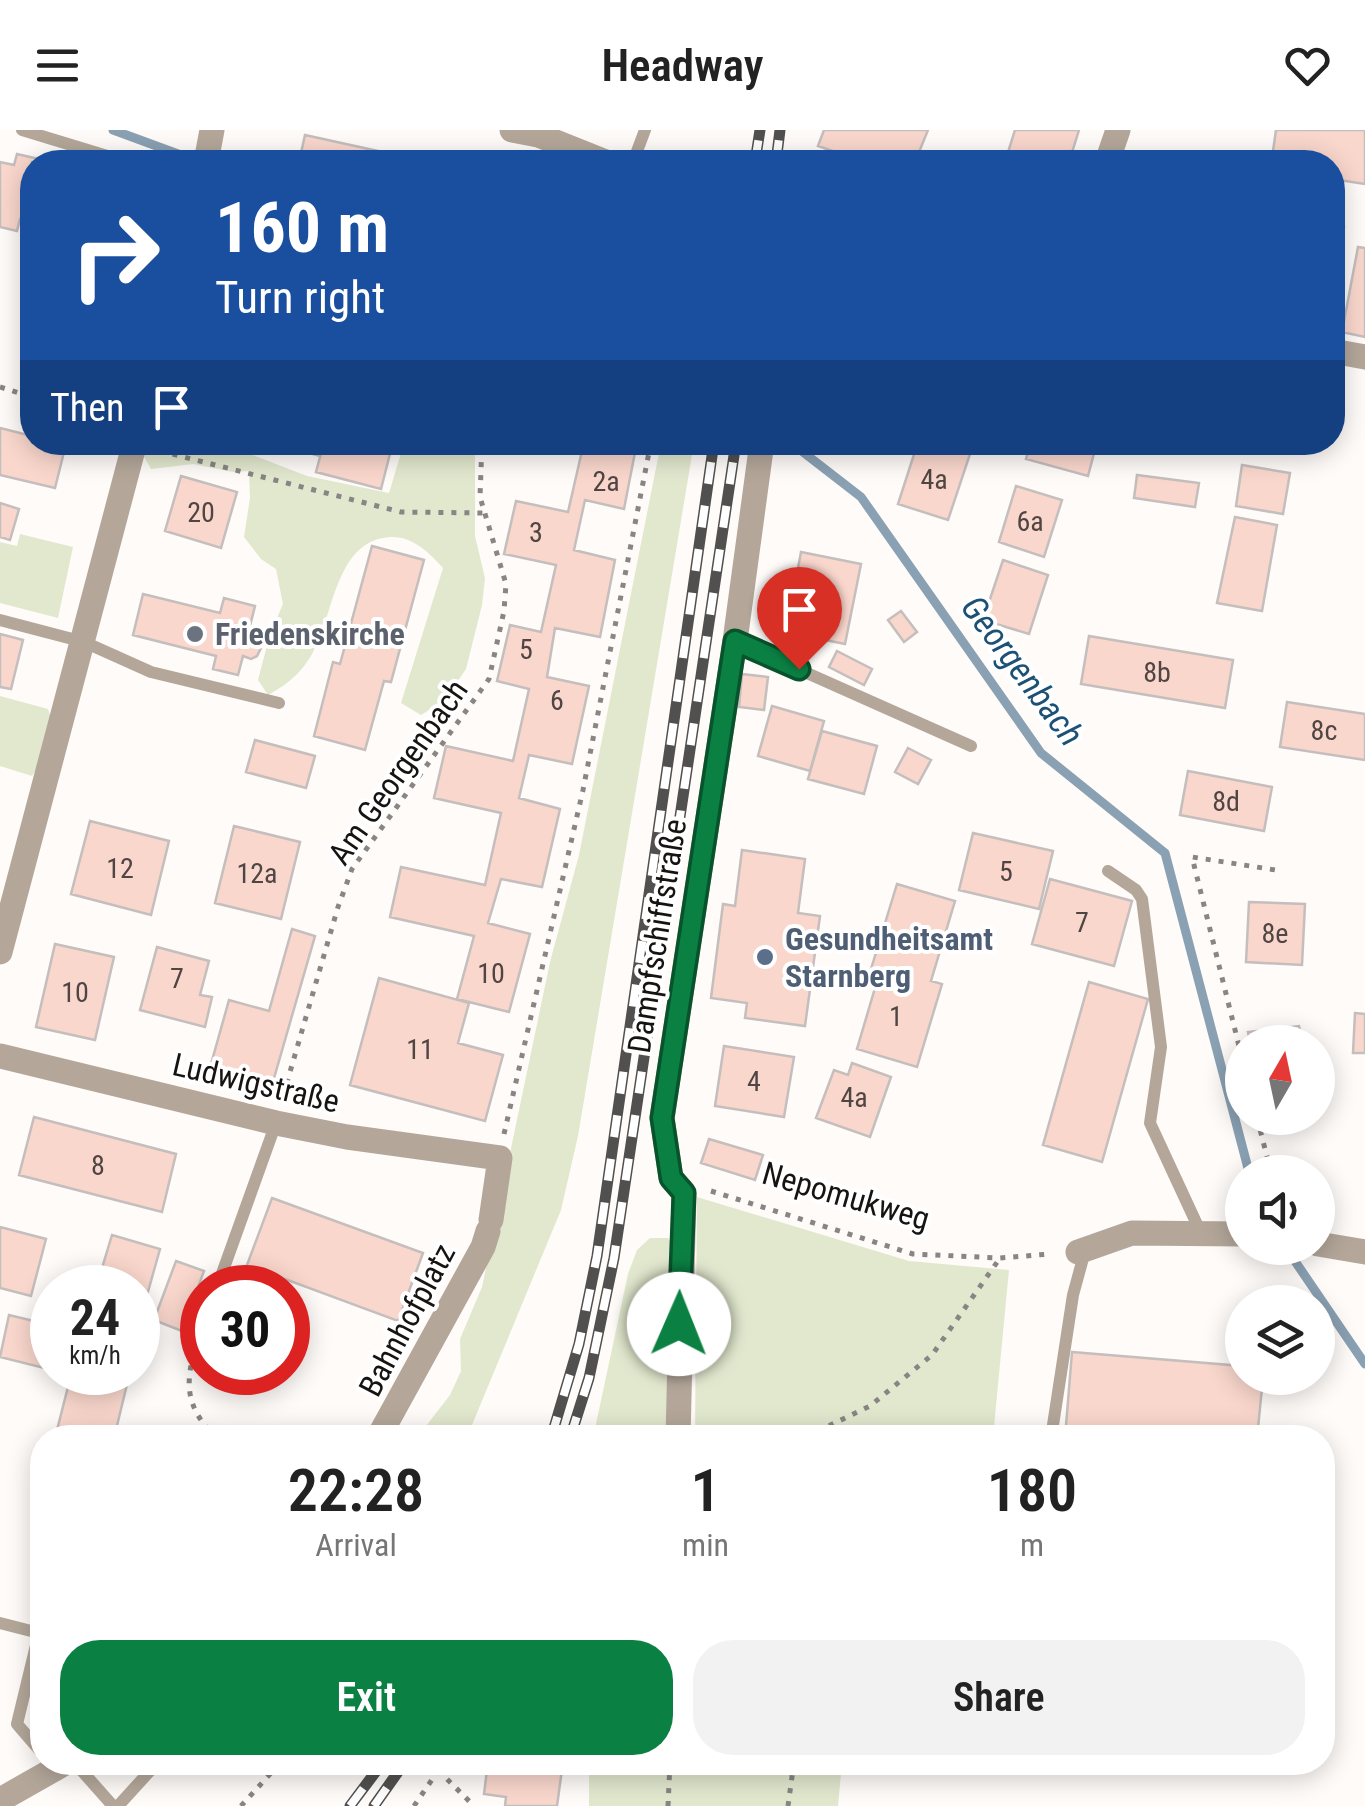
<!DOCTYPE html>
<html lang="en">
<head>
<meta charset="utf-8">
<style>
	:root { --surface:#fff; --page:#f2f2f2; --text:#222; --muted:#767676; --accent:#0b8043 }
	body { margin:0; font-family:"Roboto Condensed",sans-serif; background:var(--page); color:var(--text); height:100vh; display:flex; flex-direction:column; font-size:38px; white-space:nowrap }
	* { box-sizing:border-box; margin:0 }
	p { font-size:32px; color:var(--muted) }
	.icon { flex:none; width:55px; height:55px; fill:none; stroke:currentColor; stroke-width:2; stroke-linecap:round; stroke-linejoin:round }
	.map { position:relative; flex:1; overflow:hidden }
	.panel { position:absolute; left:30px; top:1295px; width:1305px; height:350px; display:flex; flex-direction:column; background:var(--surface); border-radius:40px; box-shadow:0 5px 25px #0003 }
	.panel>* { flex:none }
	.banner { position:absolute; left:20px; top:20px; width:1325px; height:305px; border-radius:40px; box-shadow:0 5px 25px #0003; background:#1a4fa0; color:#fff; overflow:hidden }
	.needle { width:65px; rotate:9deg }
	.fabs { position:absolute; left:1225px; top:895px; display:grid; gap:20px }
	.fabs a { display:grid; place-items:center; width:110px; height:110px; border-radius:50%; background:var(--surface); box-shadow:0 5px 25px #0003; font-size:50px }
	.speed { position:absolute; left:30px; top:1135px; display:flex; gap:20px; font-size:50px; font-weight:700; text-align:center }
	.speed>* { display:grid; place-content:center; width:130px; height:130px; border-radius:50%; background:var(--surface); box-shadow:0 5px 25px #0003; line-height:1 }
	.speed small { font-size:25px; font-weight:400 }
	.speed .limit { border:15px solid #d22; background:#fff; color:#111 }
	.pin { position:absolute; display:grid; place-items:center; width:85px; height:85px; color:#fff; margin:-102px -42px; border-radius:50% 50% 50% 0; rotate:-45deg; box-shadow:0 0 10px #0007 }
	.pin .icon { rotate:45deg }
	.me { position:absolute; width:110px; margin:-55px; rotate:1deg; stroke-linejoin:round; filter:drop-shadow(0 0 8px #0008) }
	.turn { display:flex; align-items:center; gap:35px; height:210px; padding:0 30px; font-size:45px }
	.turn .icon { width:130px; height:130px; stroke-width:2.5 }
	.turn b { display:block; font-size:70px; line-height:85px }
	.then { display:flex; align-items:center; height:95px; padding:0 30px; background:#0003; gap:20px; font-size:38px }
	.eta { display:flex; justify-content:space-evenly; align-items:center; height:170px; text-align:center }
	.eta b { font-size:60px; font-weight:600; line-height:70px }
	.action { display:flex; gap:20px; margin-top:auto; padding:20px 30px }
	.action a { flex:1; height:115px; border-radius:40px; background:var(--accent); color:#fff; font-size:40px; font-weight:600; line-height:115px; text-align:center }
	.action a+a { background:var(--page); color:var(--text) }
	header { display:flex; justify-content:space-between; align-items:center; height:130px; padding:0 30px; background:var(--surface); font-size:45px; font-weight:600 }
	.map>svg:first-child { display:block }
</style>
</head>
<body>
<header><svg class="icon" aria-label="menu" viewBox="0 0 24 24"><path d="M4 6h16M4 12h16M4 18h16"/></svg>Headway<svg class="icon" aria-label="heart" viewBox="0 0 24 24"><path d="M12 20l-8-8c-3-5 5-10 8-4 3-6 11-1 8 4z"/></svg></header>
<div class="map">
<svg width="1365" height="1676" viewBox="0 0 1365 1676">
	<rect width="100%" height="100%" fill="#fffbf9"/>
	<path fill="#e2e8ce" d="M136,312L222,313L307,346L389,363L404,313H475V406L485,448L482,475L466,539L445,570L421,585L401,573L443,438C430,423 412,406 391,407C338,409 334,479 316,516C305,540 290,553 268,565L258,550L270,504L283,474L276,439L261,429L244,407L250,368L249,341L233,342L193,334L151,339Z
		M661,313H694L578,1006L561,1080L467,1307L409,1308L426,1296L450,1265L461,1241L460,1209L482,1157L550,832L579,725Z
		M20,404L73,417L58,488L0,473V412L17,416Z
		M0,566L48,579C59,608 48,621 32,646L0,636Z
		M697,1067L909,1131L1009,1140L993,1307L695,1308Z
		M650,1108H668L675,1119L672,1307L593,1308L628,1144L637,1120Z
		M589,1633H842L838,1676H589Z"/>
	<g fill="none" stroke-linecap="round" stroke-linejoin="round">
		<path stroke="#8aa1b3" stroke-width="9" d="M113,0L200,32
			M790,312L861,367L1041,623L1165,723L1249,1042
			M1286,1118L1365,1234"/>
	</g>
	<path fill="#fad7cd" stroke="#c4bebd" stroke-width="2.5" d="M824,0H928L915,32H864L818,16Z
		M1015,0H1079L1069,32H1005Z
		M1276,0H1365V54L1332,49V32L1272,28Z
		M305,5L396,25L394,32H299Z
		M17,24L52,32H32V92L20,89L17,101L0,97V32L14,35Z
		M1332,94L1344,97L1332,141Z
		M1358,117L1365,118V207L1342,202Z
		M0,298L32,306V312L66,314L55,358L0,345Z
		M268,312H324L320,326Z
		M324,312H393L381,359L316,342Z
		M584,312H637L624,379L585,370L574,420L615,430L600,507L555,498L547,547L589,556L572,634L529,625L519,668L560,679L542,757L501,749L488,793L530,804L509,882L457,869L474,806L390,787L401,737L485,755L501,683L434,668L446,616L513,631L529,559L497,551L510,495L541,502L556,435L504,424L516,371L568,382Z
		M858,312H892L888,323Z
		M918,312H932L970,324L948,390L898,374Z
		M1031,312H1097L1088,346L1026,329Z
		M1242,335L1290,343L1283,384L1236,376Z
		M1137,345L1199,353L1195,377L1134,368Z
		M181,346L237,362L221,418L165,401Z
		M1016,356L1062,370L1044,427L999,412Z
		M0,373L19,379L10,410L0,407Z
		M1235,387L1277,395L1262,481L1217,473Z
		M372,416L424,430L391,552L384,551L365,620L314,606L333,532L340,534Z
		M801,422L861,434L845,514L786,502Z
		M1003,430L1048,445L1029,504L983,490Z
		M143,464L220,483L224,468L255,476L250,496L261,509V518L257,526L251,529L243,526L238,545L213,539L216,526L133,505Z
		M901,481L917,502L904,512L888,490Z
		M0,504L23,510L11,559L0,557Z
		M1089,506L1233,530L1225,578L1081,554Z
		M837,521L872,539L864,555L829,537Z
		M742,544L768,547L764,580L739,577Z
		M1287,572L1365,584V630L1280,617Z
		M772,576L824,591L810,641L758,626Z
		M822,601L877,616L864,664L808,649Z
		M255,610L315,626L306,658L246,642Z
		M908,618L931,630L918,654L895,642Z
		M1188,641L1272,657L1264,701L1180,685Z
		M90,691L169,711L151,785L71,764Z
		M234,696L300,712L281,789L215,773Z
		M973,703L1053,721L1039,779L959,760Z
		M742,720L805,729L798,783L820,786L805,896L745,888L747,873L711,868L723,774L735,776Z
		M1050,749L1132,771L1114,836L1032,814Z
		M897,754L955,771L931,851L942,854L917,937L857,919L880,841L871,839Z
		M1249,772L1305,774L1302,835L1246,832Z
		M292,799L315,806L268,969L206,952L229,870L269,881Z
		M55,814L114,827L95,910L36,897Z
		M157,817L209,831L200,865L212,867L205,897L140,880Z
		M379,848L469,873L458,913L503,925L485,991L350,955Z
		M1089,852L1148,869L1102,1032L1043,1015Z
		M1355,883L1365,884V923H1353Z
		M1299,896L1303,912H1250L1248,902Z
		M724,916L794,927L784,987L715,976Z
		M852,933L891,947L870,1007L816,988L834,940L848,945Z
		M34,987L176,1024L162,1082L19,1045Z
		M709,1009L763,1025L755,1050L701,1033Z
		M272,1068L423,1123L398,1191L247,1135Z
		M0,1097L46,1109L31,1166L0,1158Z
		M112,1105L160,1119L142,1183L138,1182V1158H96Z
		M176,1131L204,1141L182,1201L154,1190Z
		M52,1168V1240L0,1227L9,1185L46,1194Z
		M1072,1222L1242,1236V1248H1263L1257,1308H1065Z
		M61,1242H130L114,1308H55L71,1245Z
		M488,1632H563L557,1676H505L506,1667L484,1664Z"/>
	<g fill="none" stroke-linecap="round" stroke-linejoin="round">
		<path stroke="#888584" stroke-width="5" stroke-dasharray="5 8" stroke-linecap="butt" d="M0,257L32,267
			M160,321L401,382L484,383
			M1242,928L1192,727L1282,741
			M283,966L338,777L352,739L489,549L504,481L506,454L480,367L482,312
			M1257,988L1271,1042
			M504,1004L583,660L651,312
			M711,1061L913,1124L1000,1128L1050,1124
			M202,1198C187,1242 178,1272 217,1308
			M779,1308L814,1303L870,1276L932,1225L1000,1128
			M438,1640L474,1676
			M241,1676L281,1632
			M414,1676L444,1632
			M668,1676L670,1632
			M788,1676L794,1632"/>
		<path stroke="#b4a79a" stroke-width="12" d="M22,0L127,32
			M633,32L645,0
			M0,490L84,512L151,542L279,573
			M735,511L971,616
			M1108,741L1136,760L1142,769L1161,917L1150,993L1201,1103
			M220,1149L276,993
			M1051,1308L1073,1165L1085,1121
			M0,1493L39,1503L17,1594L42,1623
			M74,1632L113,1676
			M118,1676L158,1632"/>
		<path stroke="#b4a79a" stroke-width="25" d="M512,0L538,5L606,32
			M206,32L212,0
			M1107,32L1118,0
			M1332,221L1365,227
			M0,822L135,312
			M0,926L276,993L347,1007L500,1028L491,1090
			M1318,1114L1365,1122
			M1078,1122L1132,1103L1242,1104
			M378,1308L483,1117L488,1101
			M678,1308L684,1063L671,1048L662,988L735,511L762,312
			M0,1670L67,1632"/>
		<g stroke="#52504f" stroke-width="11">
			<path id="rail" d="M755,32L760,0
				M776,32L780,0
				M551,1308L579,1214L597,1126L714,312
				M570,1308L589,1248L614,1128L736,312
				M350,1676L383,1632
				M374,1676L405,1632"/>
		</g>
		<use href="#rail" stroke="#fff" stroke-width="8" stroke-dasharray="22" stroke-linecap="butt"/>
	</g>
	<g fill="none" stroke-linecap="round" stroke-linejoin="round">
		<g stroke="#07532c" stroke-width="25">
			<path id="route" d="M679,1194L684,1063L671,1048L662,988L735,511L799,539"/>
		</g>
		<use href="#route" stroke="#0b8043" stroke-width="18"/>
	</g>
	<circle fill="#6b7280" stroke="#fff" stroke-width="4" cx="195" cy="504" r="10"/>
	<circle fill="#5c6f8a" stroke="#fff" stroke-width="4" cx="765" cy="827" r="10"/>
	<g text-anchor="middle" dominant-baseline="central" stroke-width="8" stroke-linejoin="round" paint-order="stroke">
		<g font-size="28" fill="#4f4542">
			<text x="934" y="349">4a</text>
			<text x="606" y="351">2a</text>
			<text x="201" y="382">20</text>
			<text x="1030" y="391">6a</text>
			<text x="536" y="402">3</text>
			<text x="526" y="519">5</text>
			<text x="1157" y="542">8b</text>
			<text x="557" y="570">6</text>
			<text x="1324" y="600">8c</text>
			<text x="1226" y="671">8d</text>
			<text x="120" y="738">12</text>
			<text x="1006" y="741">5</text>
			<text x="257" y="743">12a</text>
			<text x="1082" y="792">7</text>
			<text x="1275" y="803">8e</text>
			<text x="491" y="843">10</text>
			<text x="177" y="848">7</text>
			<text x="75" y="862">10</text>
			<text x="896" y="886">1</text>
			<text x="420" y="919">11</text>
			<text x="754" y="951">4</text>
			<text x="854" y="967">4a</text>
			<text x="98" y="1035">8</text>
		</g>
		<g font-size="32" font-weight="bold" fill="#5b616d" stroke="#fff" text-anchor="start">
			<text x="215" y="504">Friedenskirche</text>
		</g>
		<g font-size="32" fill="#161413" stroke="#fff">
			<text transform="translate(398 642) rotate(-55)">Am Georgenbach</text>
			<text transform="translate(657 806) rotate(-81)">Dampfschiffstraße</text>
			<text transform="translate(256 953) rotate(13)">Ludwigstraße</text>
			<text transform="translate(846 1066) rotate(16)">Nepomukweg</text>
			<text transform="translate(407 1190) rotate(-62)">Bahnhofplatz</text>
		</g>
		<g font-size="32" font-weight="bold" fill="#4e5e75" stroke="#fff" text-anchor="start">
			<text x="785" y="809">Gesundheitsamt<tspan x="785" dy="37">Starnberg</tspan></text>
		</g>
		<g font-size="35" font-style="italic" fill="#1c5175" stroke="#fff">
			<text transform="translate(1022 541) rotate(53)">Georgenbach</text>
		</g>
	</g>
</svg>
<div class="fabs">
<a><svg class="needle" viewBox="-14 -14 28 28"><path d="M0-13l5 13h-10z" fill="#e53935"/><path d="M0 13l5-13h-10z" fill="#767676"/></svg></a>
<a><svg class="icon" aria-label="sound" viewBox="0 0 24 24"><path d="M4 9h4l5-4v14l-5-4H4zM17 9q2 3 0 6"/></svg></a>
<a><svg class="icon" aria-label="layers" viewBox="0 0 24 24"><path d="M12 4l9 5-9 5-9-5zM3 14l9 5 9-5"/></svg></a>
</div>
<div class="speed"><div>24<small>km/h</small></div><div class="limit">30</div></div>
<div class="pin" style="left:799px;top:539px;background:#d93025"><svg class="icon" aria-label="arrive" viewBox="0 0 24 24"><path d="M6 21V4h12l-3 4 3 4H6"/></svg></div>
<svg class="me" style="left:679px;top:1194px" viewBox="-20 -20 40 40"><circle r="19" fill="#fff"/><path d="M0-13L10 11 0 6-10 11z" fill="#0b8043"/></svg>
<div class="banner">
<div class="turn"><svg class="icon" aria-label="right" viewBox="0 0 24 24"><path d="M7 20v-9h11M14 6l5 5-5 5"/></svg><div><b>160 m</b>Turn right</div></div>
<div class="then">Then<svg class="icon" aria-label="arrive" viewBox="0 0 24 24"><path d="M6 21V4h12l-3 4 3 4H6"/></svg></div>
</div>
<section class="panel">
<div class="eta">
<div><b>22:28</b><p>Arrival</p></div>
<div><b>1</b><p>min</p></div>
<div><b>180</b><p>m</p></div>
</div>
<div class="action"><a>Exit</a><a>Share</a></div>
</section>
</div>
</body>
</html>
